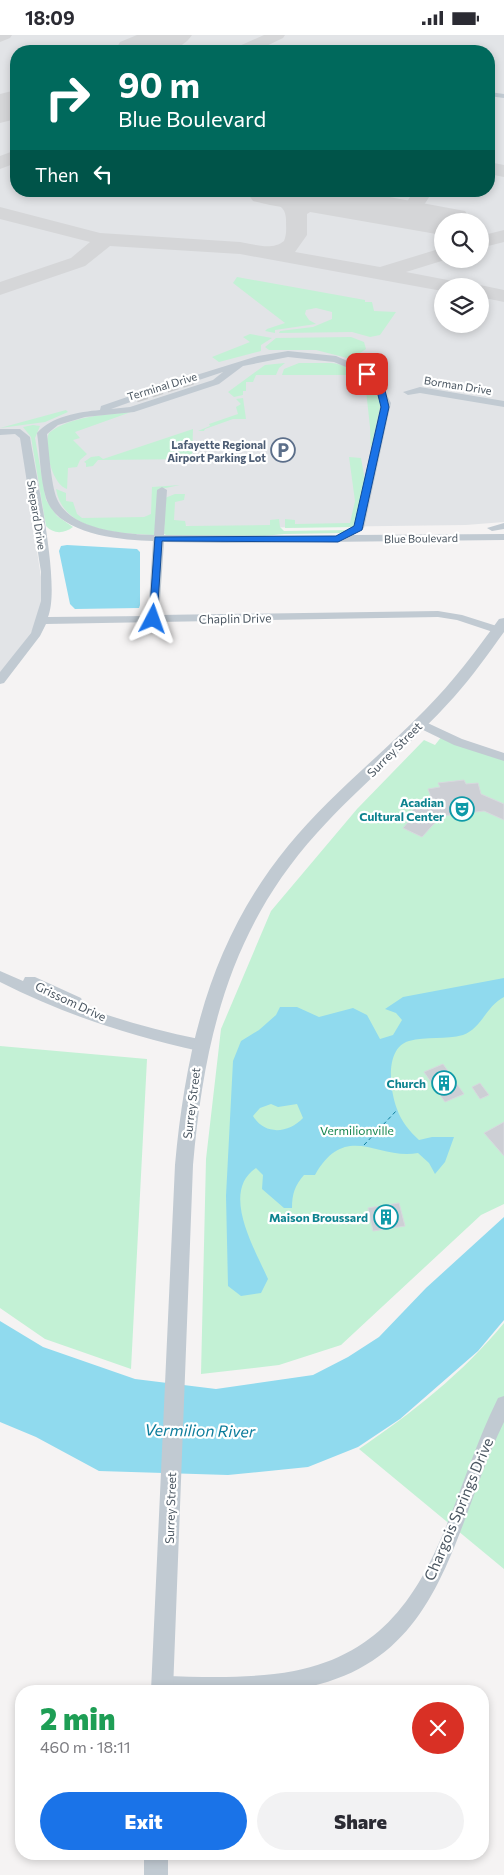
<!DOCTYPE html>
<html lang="en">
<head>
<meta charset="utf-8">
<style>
	:root { --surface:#fff; --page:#f2f2f3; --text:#2b2b33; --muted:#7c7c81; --accent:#1a73e8 }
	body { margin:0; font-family:Commissioner,sans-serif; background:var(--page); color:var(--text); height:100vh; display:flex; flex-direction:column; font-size:19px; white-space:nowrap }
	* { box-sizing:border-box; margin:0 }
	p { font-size:16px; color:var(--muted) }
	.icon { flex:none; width:28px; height:28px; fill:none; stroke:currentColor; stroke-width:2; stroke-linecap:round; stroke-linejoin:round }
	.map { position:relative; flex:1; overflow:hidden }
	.panel { position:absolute; left:15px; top:1650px; width:474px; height:175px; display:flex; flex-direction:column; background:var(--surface); border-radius:20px; box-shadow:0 2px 8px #0003 }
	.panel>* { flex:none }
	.banner { position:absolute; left:10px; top:10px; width:485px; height:152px; border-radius:20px; box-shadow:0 2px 8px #0003; background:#00695c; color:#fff; overflow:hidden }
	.tools { position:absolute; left:434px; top:178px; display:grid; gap:10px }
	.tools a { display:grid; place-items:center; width:55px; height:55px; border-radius:50%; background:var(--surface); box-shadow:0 2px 8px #0003; font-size:25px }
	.pin { position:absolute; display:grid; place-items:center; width:42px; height:42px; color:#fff; margin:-21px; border-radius:10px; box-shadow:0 2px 8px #0006 }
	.me { position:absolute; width:55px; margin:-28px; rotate:4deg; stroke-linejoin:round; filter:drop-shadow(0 0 4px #0008) }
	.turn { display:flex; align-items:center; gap:18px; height:105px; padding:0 25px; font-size:22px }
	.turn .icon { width:65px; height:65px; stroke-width:2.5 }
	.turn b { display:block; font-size:35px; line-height:42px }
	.then { display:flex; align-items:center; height:48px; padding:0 25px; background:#0003; gap:10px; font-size:19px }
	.round { display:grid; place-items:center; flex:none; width:52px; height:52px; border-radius:26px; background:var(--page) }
	.overview { display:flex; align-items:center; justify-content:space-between; height:85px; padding:0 25px }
	h1 { font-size:30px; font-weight:800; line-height:38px; color:#1e9e55 }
	.button { display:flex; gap:10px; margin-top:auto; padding:10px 25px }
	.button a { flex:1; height:58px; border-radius:30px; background:var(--accent); color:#fff; font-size:20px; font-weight:800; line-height:58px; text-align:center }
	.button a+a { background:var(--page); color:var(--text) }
	.status { display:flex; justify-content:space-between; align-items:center; height:35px; padding:0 25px; background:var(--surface); direction:ltr }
	.status svg { height:14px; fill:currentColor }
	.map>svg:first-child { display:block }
</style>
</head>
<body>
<div class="status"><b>18:09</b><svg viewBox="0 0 49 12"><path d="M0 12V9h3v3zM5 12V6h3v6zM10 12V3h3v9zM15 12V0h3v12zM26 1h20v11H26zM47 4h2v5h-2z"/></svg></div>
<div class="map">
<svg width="504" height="1840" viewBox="0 0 504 1840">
	<rect width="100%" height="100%" fill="#f5f3f3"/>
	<path fill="#e2e4e7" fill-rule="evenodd" d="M0,0H504V487L466,490L235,493L32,484L43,555L41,578L31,598L0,639ZM16,16H489V156H16ZM442,186H480V224H442ZM442,251H480V289H442Z"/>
	<path fill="#c3f1d5" d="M237,242L365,265V267H372L374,276L396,277L380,300L370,302L352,297L279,298L280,296L313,292L332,284V277L316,273L306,275L305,279L309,285L316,289L275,295V298L265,296L267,294L285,288L233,248Z
		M250,299L272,303L261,310V316L219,327L212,322L250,307L243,302Z
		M351,302L364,307L366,314L351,324L316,315H269L265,312L276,303Z
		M285,328L279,333L276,340H256L253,347H246V356H243V360L234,362L228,357L265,330Z
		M331,328C353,330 377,347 381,369L371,419L370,392L365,346L356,343L355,340H282L284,334L299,328Z
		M243,363L246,384H233L205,394L204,396H198L210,391L209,389L238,379L236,372L241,369L236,364Z
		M66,375L68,377L45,387L0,393Z
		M131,377L75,397L80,403L73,405L87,419L80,425L77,432L68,433L67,454C52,450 43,411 49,398C70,381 105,380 131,377Z
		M33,390L40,391L35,403L46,465L57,481L73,492C64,499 53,499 46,491L31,402L23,392Z
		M193,394L192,424L98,425L93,431L86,432V428L84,427L91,422L99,421L103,424Z
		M349,422L361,423L365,446L355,492L285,493V484L295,485V489L350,488L355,466Z
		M180,450L161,454L154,500H152C119,498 63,497 56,454L66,458V466L73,467L77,479L82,483L144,482L151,479L152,452Z
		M175,459H185L184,465L175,467L174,485L185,486L186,491L270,490V485L279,484L280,492L284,496L352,495L343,498L284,499L254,502L168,501L164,499L165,463Z
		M442,701L504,725V1169L481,1180L341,1310L279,1330L201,1339L206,1124L221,994L271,876L357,774L424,705L435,710Z
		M0,1011L147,1024L131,1334L45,1304L0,1273Z
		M504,1288V1534L359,1414C412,1378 463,1338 504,1288Z"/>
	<path fill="#90daee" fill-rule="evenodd" d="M67,510L137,514L140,517V570L139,573L75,574L70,569L59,516L61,511Z
		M504,943V962C486,971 482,993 463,1000C446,1005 426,1001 409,1006C384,1013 390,1056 397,1074C401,1086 410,1097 419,1105L432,1102H454L445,1127L435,1139L429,1128L418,1118C379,1126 346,1085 315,1140H304C295,1150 292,1159 292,1173H284L262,1154L263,1140L256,1133C220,1157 255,1214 268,1244L261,1258L241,1261L228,1251L226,1161L233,1026L241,1006L259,995L276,980L280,972H297L319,982L353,973L367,980L380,1004L393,1000L402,985L396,978L385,974L403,962ZM271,1069L278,1072L297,1069L303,1083C289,1098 265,1101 253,1081L260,1073Z
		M504,1182V1285L478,1316L400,1384L358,1412L308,1432L228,1440L99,1436L36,1402L0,1387V1286L43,1312L135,1344L216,1354L313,1340L348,1322L379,1302L426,1253Z"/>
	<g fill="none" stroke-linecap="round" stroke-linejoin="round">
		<path stroke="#0c7c9b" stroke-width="1" stroke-dasharray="4 3" stroke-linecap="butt" d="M364,1110L397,1075"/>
		<path fill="#d5d6d8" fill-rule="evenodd" d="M0,0H12L10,3L0,7Z
			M264,0H285L283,3L256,16H235L237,12Z
			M16,115V128L0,134V121Z
			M489,127L504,130V142L489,139Z
			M257,156H283L298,167C312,162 328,159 342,163L345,167L342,171L315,174L307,179V200L295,217L380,232L442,213V224H448L406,237L458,247L461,251H442V256L240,219L110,211L85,231L0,260V247L71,223L90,207L0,184V172L100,198L240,207C254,209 272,216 284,206C287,199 286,193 286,186C287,165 266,169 257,156Z
			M414,156H433L415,184H401L398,180Z
			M504,195V207L480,213V201Z
			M480,250L504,255V267L480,262V251H474Z"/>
		<path fill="#d5d6d8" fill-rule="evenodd" d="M137,0H192C176,24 140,16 115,16L120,7Z
			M16,55V84L0,88V59Z
			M246,156H357L465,176L472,186H442V200L270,170L253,166Z"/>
	</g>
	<path fill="#cdcfd5" stroke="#d7d9de" d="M464,745L466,749L478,748L481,759L504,769V785L484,776L441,781L422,802L403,793L410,785L406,783L416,772L420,774L431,762L428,754L440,752L438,748Z
		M443,1029L464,1059L445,1067L424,1037Z
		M480,1048L489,1060L480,1064L472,1052Z
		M504,1087V1121L484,1098Z
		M399,1168L405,1191L373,1196L368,1173Z"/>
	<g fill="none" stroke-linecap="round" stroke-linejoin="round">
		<path stroke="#caccce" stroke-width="11" stroke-dasharray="11 5" stroke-linecap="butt" d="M136,362L193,344"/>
		<path fill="#c1cad2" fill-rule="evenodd" d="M489,57L504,59V63L489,61Z
			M288,316L336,321L359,331L379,345L391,368L364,493L353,500L504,499V505L223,508L164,507L159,580L438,576L462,580L503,593V597L499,599L457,585L438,582L46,589L40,601L4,648L0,649V637L31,598L41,566V537L20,403L15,399L0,400V394H20L30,402C36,441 61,551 48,582L148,581L153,506C121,505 58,500 46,463C40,443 40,418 37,398C52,381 79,377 100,375L101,371L133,360H139V364L111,374L130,372L213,345L223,337L193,347L190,346V342L258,321ZM288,322L334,327L353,335L372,349L381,368L354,491L336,501L164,500L167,455L162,452L157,455L154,500C125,499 70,495 57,464C51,449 49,416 47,399L58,390L85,382L134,377L219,349L243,331Z
			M420,352L504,366V372L420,358L408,360L403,357Z
			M504,488V494L492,496L487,493Z
			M419,684L462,704L504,718V726L454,710L415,691L413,688L415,685Z
			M0,936L23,946L25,942H35L81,963L83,967L81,971C120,985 159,996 199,1004L204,1006L206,1010L204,1014L199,1016C130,1001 63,979 0,947Z
			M504,1361V1387C449,1500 444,1633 291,1655C275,1658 258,1656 242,1656C213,1656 184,1656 155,1656L152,1651L155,1644L162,1641C206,1642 251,1644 294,1636C428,1610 442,1486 490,1380L498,1363Z"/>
		<path fill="#c1cad2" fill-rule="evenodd" d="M504,583V597C488,619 472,642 454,662C411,710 360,750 317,798C230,894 204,1004 193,1130L173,1656H151L175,1130C186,1011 211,905 288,811C329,761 380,721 425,675C453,647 476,616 499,584Z
			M144,1819H168V1840H144Z"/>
	</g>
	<path fill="#1a73e8" stroke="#114b97" d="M367,337L384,351L389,372L362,495L338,507L162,506L157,584L149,586L155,502L336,501L354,491L381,372L376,352L363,339Z"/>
	<defs>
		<g id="parking-ring" transform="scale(1.25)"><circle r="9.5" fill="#fff" stroke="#5c6f8a" stroke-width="1.5"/><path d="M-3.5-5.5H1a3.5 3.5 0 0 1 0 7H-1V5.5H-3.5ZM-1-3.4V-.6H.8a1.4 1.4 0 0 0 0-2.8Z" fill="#5c6f8a"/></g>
		<g id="theatre-ring" transform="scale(1.25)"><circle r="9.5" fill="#fff" stroke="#0f9aa8" stroke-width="1.5"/><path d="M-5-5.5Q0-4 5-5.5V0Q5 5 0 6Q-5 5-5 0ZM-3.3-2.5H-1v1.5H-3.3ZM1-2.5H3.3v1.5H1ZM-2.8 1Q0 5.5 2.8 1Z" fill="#0f9aa8"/></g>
		<g id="building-ring" transform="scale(1.25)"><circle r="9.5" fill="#fff" stroke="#0f9aa8" stroke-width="1.5"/><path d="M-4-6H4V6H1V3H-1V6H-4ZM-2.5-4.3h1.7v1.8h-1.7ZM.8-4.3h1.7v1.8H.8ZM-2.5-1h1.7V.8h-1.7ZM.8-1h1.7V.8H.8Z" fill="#0f9aa8"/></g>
	</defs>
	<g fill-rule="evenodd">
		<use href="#parking-ring" x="283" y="415"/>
		<use href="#theatre-ring" x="462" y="774"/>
		<use href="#building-ring" x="444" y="1048"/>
		<use href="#building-ring" x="386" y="1182"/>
	</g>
	<g text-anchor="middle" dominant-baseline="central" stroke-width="4.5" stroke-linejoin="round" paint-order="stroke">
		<g font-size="11" fill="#4a5661" stroke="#fff">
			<text transform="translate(458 350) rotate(9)">Borman Drive</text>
			<text transform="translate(162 351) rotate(-17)">Terminal Drive</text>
			<text transform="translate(37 480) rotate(81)">Shepard Drive</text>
			<text transform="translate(421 503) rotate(-1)">Blue Boulevard</text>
		</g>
		<g font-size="11" font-weight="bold" fill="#4e5e75" stroke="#fff" text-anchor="end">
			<text x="266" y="409">Lafayette Regional<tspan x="266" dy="13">Airport Parking Lot</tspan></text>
		</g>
		<g font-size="12" fill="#4a5661" stroke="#fff">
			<text transform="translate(235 583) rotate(-1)">Chaplin Drive</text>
			<text transform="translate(394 714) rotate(-45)">Surrey Street</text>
			<text transform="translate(71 966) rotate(25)">Grissom Drive</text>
			<text transform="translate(191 1068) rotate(-83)">Surrey Street</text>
			<text transform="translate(170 1473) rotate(-88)">Surrey Street</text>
		</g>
		<g font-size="12" font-weight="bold" fill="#0d838f" stroke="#fff" text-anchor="end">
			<text x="444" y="767">Acadian<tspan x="444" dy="14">Cultural Center</tspan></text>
			<text x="426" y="1048">Church</text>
			<text x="368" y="1182">Maison Broussard</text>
		</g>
		<g font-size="12" fill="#17864f" stroke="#fff">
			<text x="357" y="1095">Vermilionville</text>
		</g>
		<g font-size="15" fill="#4a5661" stroke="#fff">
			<text transform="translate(458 1474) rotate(-67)">Chargois Springs Drive</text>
		</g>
		<g font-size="16" font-style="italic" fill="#0c7c9b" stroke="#fff">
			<text transform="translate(200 1395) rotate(1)">Vermilion River</text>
		</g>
	</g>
</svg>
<div class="tools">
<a><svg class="icon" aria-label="search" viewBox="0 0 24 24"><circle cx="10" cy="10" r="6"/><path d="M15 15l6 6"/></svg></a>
<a><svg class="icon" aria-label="layers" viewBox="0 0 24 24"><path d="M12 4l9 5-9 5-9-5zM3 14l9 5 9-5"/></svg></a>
</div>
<div class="pin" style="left:367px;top:339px;background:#d93025"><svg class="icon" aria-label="arrive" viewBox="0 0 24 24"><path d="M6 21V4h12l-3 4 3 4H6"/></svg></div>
<svg class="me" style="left:153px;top:584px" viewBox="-20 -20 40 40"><path d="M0-17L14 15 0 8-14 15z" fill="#1a73e8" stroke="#fff" stroke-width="4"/></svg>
<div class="banner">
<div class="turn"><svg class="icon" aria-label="right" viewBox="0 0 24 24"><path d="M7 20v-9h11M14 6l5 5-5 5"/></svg><div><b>90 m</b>Blue Boulevard</div></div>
<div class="then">Then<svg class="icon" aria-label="left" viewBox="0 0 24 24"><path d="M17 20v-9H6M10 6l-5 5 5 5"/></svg></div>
</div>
<section class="panel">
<div class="overview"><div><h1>2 min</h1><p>460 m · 18:11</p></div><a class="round" style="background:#d93025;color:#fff"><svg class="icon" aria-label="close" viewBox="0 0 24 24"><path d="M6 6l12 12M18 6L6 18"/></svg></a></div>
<div class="button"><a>Exit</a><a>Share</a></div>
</section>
</div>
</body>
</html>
